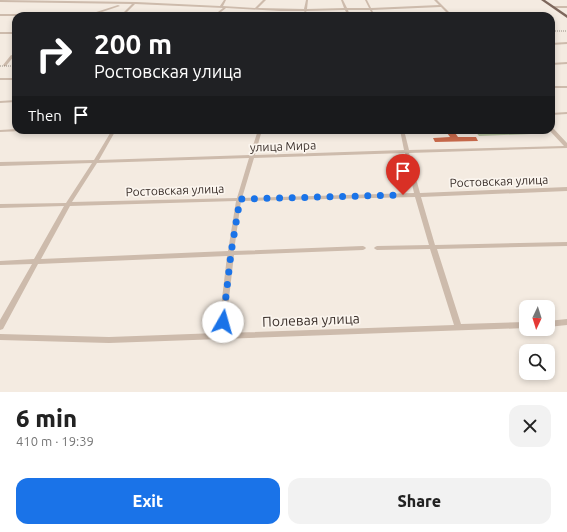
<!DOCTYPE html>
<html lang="en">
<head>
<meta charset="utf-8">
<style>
	:root { --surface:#fff; --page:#f2f2f2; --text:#222; --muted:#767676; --accent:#1a73e8 }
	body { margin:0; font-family:Ubuntu,sans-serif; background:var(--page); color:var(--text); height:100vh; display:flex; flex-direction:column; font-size:15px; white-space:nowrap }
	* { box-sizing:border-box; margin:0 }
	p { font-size:13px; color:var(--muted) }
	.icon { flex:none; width:22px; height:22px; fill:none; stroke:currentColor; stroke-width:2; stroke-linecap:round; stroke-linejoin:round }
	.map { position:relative; height:392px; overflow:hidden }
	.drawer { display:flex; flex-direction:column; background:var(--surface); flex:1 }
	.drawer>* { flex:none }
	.top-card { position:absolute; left:12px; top:12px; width:543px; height:122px; border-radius:12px; box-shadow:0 2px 6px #0003; background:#202124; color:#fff; overflow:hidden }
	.needle { width:26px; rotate:184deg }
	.fabs { position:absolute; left:519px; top:300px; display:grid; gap:8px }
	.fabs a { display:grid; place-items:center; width:36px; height:36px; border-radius:8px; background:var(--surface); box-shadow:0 2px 6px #0003; font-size:20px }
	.pin { position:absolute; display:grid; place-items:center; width:34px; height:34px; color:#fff; margin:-41px -17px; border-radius:50% 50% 50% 0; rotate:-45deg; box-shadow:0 0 4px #0007 }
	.pin .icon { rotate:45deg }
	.me { position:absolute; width:44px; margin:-22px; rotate:7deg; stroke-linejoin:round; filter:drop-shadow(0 0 3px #0008) }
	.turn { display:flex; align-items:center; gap:14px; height:84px; padding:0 16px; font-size:18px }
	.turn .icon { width:52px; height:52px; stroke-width:2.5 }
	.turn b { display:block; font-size:28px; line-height:34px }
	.then { display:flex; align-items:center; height:38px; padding:0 16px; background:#0003; gap:8px; font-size:15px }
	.round { display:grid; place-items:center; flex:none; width:42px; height:42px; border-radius:12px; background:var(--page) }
	.headline { display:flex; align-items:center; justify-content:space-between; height:68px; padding:0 16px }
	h1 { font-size:24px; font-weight:800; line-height:30px }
	.primary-button { display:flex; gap:8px; margin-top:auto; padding:8px 16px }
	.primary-button a { flex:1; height:46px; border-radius:12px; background:var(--accent); color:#fff; font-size:16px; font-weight:800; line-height:46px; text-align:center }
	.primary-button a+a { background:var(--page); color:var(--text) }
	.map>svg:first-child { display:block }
</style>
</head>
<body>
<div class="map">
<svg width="567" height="392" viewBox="0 0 567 392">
	<rect width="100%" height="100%" fill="#f4ebe1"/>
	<path fill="#b8c4a0" d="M474,130H528L531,134L479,136Z"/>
	<path fill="#c8694b" d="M445,130H453L458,137H476L478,141L435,142L433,138L450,137Z"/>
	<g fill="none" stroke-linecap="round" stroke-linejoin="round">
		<path fill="#cdbbac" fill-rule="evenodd" d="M0,0L136,2L220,6L224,0H226L223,6L255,8L263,0H266L258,8L304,9L306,0H308L307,9L344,8L341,0H343L347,8H369L365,0H367L371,8L439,5L434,0H437L451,14L449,15L441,7L372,10L375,16H373L370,10H348L350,16H348L345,10L307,11L305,12L304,11H280L226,8L216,16H213L223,8L135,4L123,16H120L132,4L0,2Z
			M118,5L120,6L90,16H0V14H90Z
			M552,6H567V8H553Z
			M0,32H16V34H0Z
			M567,42V44L551,45V43Z
			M11,55L14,56L6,66H4L3,65Z
			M567,62V64L551,65V63Z
			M0,78H16V80H0Z
			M551,86H567V88H551Z
			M16,100V102L0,103V101Z
			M567,112V114L551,115V113Z
			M551,128H553L567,143V148L409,153L420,193L567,187V191L421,197L435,245L567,242V246L437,249L461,324L526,322V328L109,343L0,340V334L109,337L218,333L227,256L38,264L3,329L0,330V320L32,264L0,265V261L34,259L64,206L0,208V204L66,203L92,163L0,166V162L94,160L112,130H116L99,160L250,155L258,130H262L255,155L404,150L400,130H404L409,150L564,146L549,130H551ZM405,153L414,193L242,198L254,158ZM249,158L237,198L72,202L97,163ZM415,197L429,245L377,246L375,247L374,248L375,249L377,250L430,249L454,325L225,333L234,255L363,250L365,249L366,248L365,247L363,246L234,251L241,201ZM236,201L228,251L41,259L70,206Z
			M16,129V130H24L22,131L0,132V130Z
			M567,319V325L548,327V321Z"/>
		<path fill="#7d675c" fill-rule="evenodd" d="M541,0H545L567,15V18Z"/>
		<path stroke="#3b302b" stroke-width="1" stroke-dasharray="0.5 1.5" stroke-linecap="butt" d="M551,31H567
			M0,66H16"/>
	</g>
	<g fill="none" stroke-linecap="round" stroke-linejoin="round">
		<path stroke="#1a73e8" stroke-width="7" stroke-dasharray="0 12.6" d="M223,322L231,253L240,199L403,195"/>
	</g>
	<g text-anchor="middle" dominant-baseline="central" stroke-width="3.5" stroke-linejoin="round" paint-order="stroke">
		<g font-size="12" fill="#3b302b" stroke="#fbf5ee">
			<text transform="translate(283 146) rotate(-2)">улица Мира</text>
			<text transform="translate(499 181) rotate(-2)">Ростовская улица</text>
			<text transform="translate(175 190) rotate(-2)">Ростовская улица</text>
		</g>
		<g font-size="14" fill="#3b302b" stroke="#fbf5ee">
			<text transform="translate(311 320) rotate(-2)">Полевая улица</text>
		</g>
	</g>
</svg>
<div class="fabs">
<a><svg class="needle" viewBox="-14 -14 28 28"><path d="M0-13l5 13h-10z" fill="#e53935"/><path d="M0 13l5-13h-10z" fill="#767676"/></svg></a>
<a><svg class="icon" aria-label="search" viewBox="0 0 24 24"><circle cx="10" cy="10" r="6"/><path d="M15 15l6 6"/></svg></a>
</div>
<div class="pin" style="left:403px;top:195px;background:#d93025"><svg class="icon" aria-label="arrive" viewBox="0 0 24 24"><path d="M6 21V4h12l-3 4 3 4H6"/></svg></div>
<svg class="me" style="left:223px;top:322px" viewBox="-20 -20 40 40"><circle r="19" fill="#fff"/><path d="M0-13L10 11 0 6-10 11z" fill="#1a73e8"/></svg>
<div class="top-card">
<div class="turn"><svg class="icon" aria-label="right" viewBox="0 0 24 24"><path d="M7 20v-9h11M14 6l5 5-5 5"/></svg><div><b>200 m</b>Ростовская улица</div></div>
<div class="then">Then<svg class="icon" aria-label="arrive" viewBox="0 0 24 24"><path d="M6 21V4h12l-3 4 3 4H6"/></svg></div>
</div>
</div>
<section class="drawer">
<div class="headline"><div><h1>6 min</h1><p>410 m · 19:39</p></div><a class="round"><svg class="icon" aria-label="close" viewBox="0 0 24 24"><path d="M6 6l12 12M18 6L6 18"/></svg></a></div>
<div class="primary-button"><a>Exit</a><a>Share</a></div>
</section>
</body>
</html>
